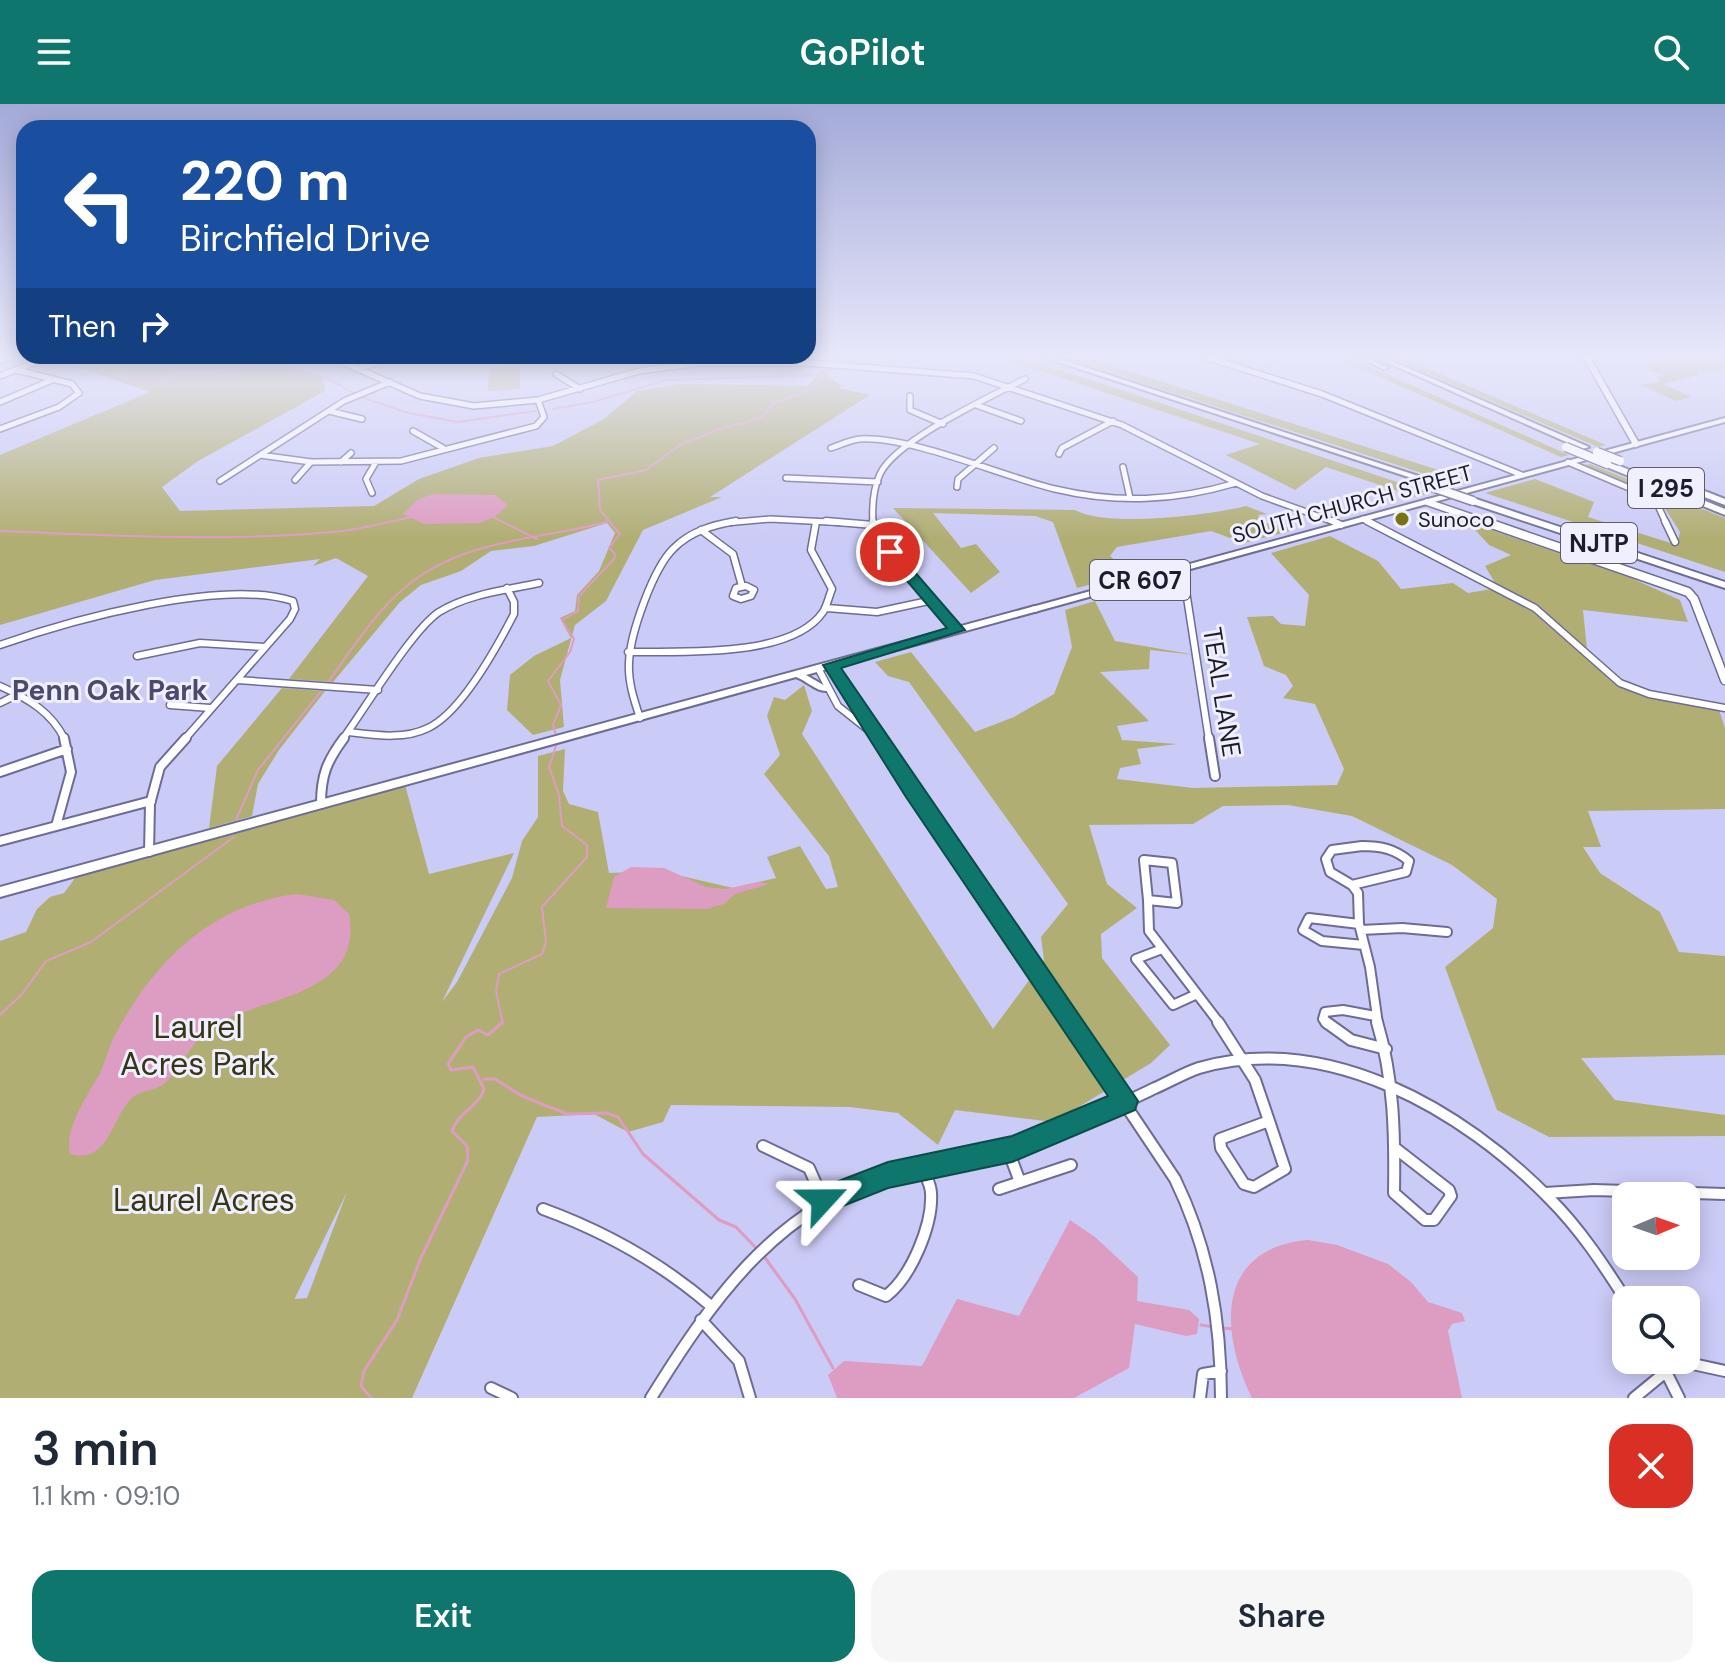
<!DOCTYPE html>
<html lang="en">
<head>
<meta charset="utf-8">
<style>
	:root { --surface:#fff; --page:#f6f6f7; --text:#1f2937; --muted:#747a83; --accent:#0f766e }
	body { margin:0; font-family:"DM Sans",sans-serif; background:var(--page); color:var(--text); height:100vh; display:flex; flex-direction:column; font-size:30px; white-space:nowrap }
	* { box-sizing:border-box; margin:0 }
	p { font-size:26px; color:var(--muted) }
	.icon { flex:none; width:44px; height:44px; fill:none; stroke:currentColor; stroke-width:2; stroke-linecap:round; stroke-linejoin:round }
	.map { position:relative; height:1294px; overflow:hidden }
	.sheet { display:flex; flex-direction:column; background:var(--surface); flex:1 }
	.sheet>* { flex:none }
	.banner { position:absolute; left:16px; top:16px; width:800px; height:244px; border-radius:24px; box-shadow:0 4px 20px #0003; background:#1a4fa0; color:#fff; overflow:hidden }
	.needle { width:52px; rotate:88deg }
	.buttons { position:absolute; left:1612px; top:1078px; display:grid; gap:16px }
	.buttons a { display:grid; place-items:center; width:88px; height:88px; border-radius:16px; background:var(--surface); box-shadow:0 4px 20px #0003; font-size:40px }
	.pin { position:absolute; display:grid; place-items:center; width:68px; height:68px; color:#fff; margin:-34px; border:4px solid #fff; border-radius:50%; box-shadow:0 2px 8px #0007 }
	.me { position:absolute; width:88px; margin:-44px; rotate:66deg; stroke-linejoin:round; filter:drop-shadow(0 0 6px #0008) }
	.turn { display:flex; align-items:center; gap:28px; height:168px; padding:0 32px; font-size:36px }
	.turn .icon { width:104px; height:104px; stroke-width:2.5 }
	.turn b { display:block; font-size:56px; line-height:68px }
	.then { display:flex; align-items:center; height:76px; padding:0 32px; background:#0003; gap:16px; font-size:30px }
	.round { display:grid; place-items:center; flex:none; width:84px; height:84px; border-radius:24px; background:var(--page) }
	.head { display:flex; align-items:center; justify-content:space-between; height:136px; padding:0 32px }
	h1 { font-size:48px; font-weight:600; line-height:60px }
	.cta { display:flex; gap:16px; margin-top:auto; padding:16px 32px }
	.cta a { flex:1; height:92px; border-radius:24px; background:var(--accent); color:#fff; font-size:32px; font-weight:600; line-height:92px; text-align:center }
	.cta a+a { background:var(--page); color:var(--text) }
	header { display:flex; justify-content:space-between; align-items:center; height:104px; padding:0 32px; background:var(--accent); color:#fff; font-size:36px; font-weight:600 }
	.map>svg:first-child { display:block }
</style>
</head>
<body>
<header><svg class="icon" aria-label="menu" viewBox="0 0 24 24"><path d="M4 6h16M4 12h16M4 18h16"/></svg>GoPilot<svg class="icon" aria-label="search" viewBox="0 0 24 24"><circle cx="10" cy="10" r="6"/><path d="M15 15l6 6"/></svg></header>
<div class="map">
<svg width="1725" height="1294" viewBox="0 0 1725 1294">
	<rect width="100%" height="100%" fill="#cbcbf7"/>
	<path fill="#b1ae74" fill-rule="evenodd" d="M97,254H258L322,273L325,287L198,357L162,383L180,407L374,402L419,375L479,354L553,342L604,315L637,287L679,280L808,282L826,261L834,262L827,271L842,282L838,284L870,291L710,393H722L643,426L606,497L575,521L560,576L564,623L533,631L507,606L510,571L534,552L571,534L560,514L575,507L577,491L599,467L615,429L607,419L534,442L491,447L461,467L421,481L400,498L333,578L289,575L368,472L336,454L313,462L320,455L155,476L0,521V351L150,288L74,262Z
		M499,254H530L520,259V285L488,287L489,266L510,259Z
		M1002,254H1020L1079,272L1430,389L1416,393L1326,363L1295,386L1226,351L1260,340Z
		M1065,254H1088L1473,377L1459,381Z
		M1337,254H1350L1569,351L1561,353Z
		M1390,254H1403L1606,341L1598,343Z
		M1641,254H1725V265L1697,268L1699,271L1663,280L1691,293L1676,297L1641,281L1660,278L1657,273L1665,271L1646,266L1652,264L1646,254Z
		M1590,360L1725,414V468L1485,389L1535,375L1594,398L1588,413L1677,441L1680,428L1657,392L1582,362Z
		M1246,402L1267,410L1258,411L1261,418L1297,425L1244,439L1211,427L1117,443L1110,452L1131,470L1077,484L1053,418L1035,412L933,409L961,444L976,440L1000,468L971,489L893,404L1075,406C1107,424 1210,411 1246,402Z
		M1468,418L1629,473L1680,496L1688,518L1583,506L1587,546L1636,587L1718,603L1725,624V705L1588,707L1601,743H1583L1600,769L1660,808L1679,848L1725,852V951L1581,954L1615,996L1725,1011V1032L1549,1033L1497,1006L1445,863L1493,824L1497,795L1452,761L1352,712L1288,701L1223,702L1193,720L1089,721L1107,780L1137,804L1101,830L1102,854L1170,941L1151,959L1054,1018L955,1006L938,1041L898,1009L850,1003L671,1001L663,1018L628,1028L594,1010L537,1013L412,1294H0V837L26,828L37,805L50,793L64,789L81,766L404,677L429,770L514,749L442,898L457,878L512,774L522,737L538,713V652L565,645L563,687L569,700L598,708L609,769L660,767L733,784L776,774L767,753L800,742L826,785L838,783L829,752L764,670L780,651L767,612L774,593L785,596L804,581L812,607L802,630L993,925L1044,856L1041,833L1068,800L909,578L888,572L875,558L911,548L975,628L1014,613L1054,590L1072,543L1065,506L1095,497L1115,537L1196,551L1150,546L1149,565L1100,568L1149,617L1117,622L1122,636L1177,640L1137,645L1141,660L1120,664L1117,675L1193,684L1337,681L1344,665L1315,600L1283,594L1293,582L1286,571L1264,562L1247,513L1273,512L1281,520L1305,522L1309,491L1271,449L1330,432L1378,457L1401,485L1453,479L1468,489L1498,484L1485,462L1511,451L1489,441ZM347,1088L307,1194L295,1195V1194Z
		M282,584L325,587L279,646L258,680L252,712L209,724L217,662Z"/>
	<path fill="#dd9cc1" d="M432,390L495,391L508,401L495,413L480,419L424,420L403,410L417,396Z
		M631,763L664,764L706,783L726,785L758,778L769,780L735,790L724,800L707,805L606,804L614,773Z
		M297,790L334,796L349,810C365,898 247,892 207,927C189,942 181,964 165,979C156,987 142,985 132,994C112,1012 109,1061 70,1050C64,1025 87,992 99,971C106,958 108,943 115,931C154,857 212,800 297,790Z
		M1070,1116L1095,1133L1138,1173L1137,1197L1189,1206L1199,1215L1197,1230L1186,1232L1135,1220L1129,1264L1074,1294H837L828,1271L844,1257L922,1262L957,1195L1019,1212Z
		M1308,1136L1337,1141L1388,1160L1411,1178L1428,1198L1462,1209L1465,1217L1452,1220L1448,1227L1462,1294H1252C1219,1227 1216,1144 1308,1136Z"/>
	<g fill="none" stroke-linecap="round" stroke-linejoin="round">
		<path stroke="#dd9cc1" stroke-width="2" d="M832,258L834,254
			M171,261L182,268
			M1261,265L1281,254
			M119,272L154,281L181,268H212L274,258L331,276L355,290
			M361,293L408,309L458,318L535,307
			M553,305L593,298L667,276L822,271
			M493,413L537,435
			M0,427C110,431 223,438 333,428C359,426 386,418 412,413
			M328,578C355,541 381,498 420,472C474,435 546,434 607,418
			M556,631L553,621L561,601L548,577L570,548L574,535L562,516L578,507L579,492L614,455L615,450L609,444L620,430L600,406L598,376L646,366L680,341L719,325L761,314L774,299L814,284L828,263
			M235,718L258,666L322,586
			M0,911L22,890L46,857L91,838L234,733
			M503,920L496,887L499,870L542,850L546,838L542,803L587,753V741L562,722L559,691L549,663L556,642"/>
		<path stroke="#dd9cc1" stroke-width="3" d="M484,975H495L522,992L567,1010L606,1009L618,1013L643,1050L719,1116L736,1123L758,1146
			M763,1151L795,1195L833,1264
			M1201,1221L1214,1223
			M1221,1224L1234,1225
			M371,1294L361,1282L364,1267L397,1216L420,1156L468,1056L467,1042L452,1027C458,1008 479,1003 484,985L473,963L451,966L448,960L466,933L478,926L488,931L503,918"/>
		<g stroke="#6d6c94" stroke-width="8">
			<path id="minor-far3" d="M333,254L420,292L474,302L538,296L639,267L700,259H808L974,272L1122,321L1262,392L1337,419
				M1209,254L1322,290L1522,371
				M360,264L392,254
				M556,270L580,285
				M0,272L47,254
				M910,292V306L943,320
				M0,298L52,276
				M976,301L1021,317
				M329,307L362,315
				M0,325L59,303L79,289L72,280L17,266
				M413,327L443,344
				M831,344C840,341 850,336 860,335C911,332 1001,372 1055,385C1118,400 1175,397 1236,379
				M1059,350L1062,344L1113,317
				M260,351L311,358L401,357L536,322L544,313L538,296
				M341,358L351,349
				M1568,358L1655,395L1666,419
				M1123,363L1130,394
				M786,374L878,378
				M295,376L311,358
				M220,377L344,297L390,278
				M957,383L958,375L994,344
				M372,389L366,375L376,358
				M1363,415L1371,419
				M725,419L770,415L849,419
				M873,419C872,403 873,385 880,370C896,336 990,293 1025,275"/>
		</g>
		<g stroke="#6d6c94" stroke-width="9">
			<path id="minor-far2" d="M826,417L873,421
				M873,417L889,449L957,526
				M1333,417L1341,421
				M1367,417L1535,504L1620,579L1649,590L1725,604
				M1665,417L1675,438
				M701,426L733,450L742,482
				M1173,467L1186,487L1209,636
				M746,482L754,486L751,492L741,495L733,492L736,484Z
				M827,504L877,508L933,496
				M0,541C71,516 222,474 293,497L295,505L290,515L184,636
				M628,548C678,547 791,555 823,508C827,502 829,492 832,485L811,446L816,418
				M137,552L200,539L264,543
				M831,561L881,636
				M818,564L838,602L872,629
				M237,576L378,586
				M0,582C27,594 52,608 65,636
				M0,599L20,589
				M170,601L210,604
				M640,614C634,596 628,578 629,559C630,530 653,464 674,444C691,427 713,421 736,417
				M348,628C374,631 404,636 428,624C462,608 497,543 514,510V498L507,484
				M342,636C364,606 412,526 439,508C468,490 506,486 539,479"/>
		</g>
		<g stroke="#6d6c94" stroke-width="12">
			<path id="minor-far1" d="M880,634L1072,920
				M1209,634L1215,672
				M0,668L67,645
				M321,700C321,671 327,657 344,634
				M56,722L71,668L64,634
				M0,737L151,697
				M1362,742C1381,742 1395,745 1409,757L1406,768L1352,781L1330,768L1326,755L1332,746Z
				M149,748L150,700L160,663L186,634
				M1144,756L1172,759L1177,799L1148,796Z
				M1352,781L1358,789L1359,820L1370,863L1378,920
				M1148,796L1149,827L1220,920
				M1359,820L1309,814L1303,826L1322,837L1364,841
				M1361,826L1402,824L1447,828
				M1162,845L1136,855L1173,901L1197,890
				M1327,920L1323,915L1325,908L1343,906L1375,912"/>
		</g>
		<g stroke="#6d6c94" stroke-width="14">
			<path id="minor" d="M1070,918L1175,1075C1209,1145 1221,1216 1221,1294
				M1218,918L1255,976L1269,1017
				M1326,918L1351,936L1386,945
				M1377,918C1394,975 1395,1030 1394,1089L1425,1116H1434L1451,1092L1449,1086L1395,1044
				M1269,1017L1285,1065L1254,1083L1244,1080L1221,1044L1220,1035Z
				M763,1042L809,1064L823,1096
				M1008,1046L1020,1078
				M999,1085L1071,1061
				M1545,1089L1594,1086L1725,1090
				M543,1105C606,1128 660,1158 711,1202
				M859,1181L886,1192C911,1173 933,1121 931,1089C931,1081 926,1073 923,1065
				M701,1216L739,1257L750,1294
				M1660,1256L1679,1294
				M491,1284L512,1294
				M651,1294C710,1199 774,1106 886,1072C935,1057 986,1055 1033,1038C1075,1023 1115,1003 1155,984C1169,978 1184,969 1199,964C1328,927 1463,1006 1550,1095C1580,1125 1603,1160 1626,1196
				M1200,1294L1203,1270L1221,1267
				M1634,1294L1679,1257L1725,1267"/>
		</g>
		<g stroke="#6d6c94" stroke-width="9">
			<path id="tertiary-far1" d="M1587,254L1636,340
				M1427,398L1488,419"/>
		</g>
		<g stroke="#6d6c94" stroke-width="11">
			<path id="tertiary" d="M1483,417L1688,488L1694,495L1725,576"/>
		</g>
		<g stroke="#6d6c94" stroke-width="4">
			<path id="secondary" d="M1035,502L1039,505L1038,507L806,571L827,583L829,585L827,587C817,588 807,577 796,573L0,793V783Z"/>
		</g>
		<g stroke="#6d6c94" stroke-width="4">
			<path id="primary" d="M5,254H13L0,259V255Z
				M1725,314V318L1038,507L1035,508L1030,505L1032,503Z"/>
		</g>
		<g stroke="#6d6c94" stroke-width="4">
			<path id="motorway" d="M1048,254H1057L1452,383L1445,385L1049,255Z
				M1360,254H1368L1388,264L1383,265Z
				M1377,254H1385L1589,343L1582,345Z
				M1604,358H1610L1725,405V411L1604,362Z
				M1650,368H1656L1725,395V401L1650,372Z
				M1473,394L1725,478V484L1470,399V395Z"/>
		</g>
		<use href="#minor-far3" stroke="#fff" stroke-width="5"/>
		<use href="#minor-far2" stroke="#fff" stroke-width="6"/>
		<use href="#minor-far1" stroke="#fff" stroke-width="8"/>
		<use href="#minor" stroke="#fff" stroke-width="10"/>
		<use href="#tertiary-far1" stroke="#fff" stroke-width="6"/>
		<use href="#tertiary" stroke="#fff" stroke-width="8"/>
		<use href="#secondary" fill="#fff" fill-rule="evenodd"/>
		<use href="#primary" fill="#fff" fill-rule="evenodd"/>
		<use href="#motorway" fill="#fff" fill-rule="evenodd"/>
		<g stroke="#6d6c94" stroke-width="11" stroke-linecap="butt">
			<path id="motorway-bridge" d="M1566,343L1607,360
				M1597,348L1620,357
				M1432,383L1473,397"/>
		</g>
		<use href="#motorway-bridge" stroke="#fff" stroke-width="8"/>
	</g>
	<linearGradient id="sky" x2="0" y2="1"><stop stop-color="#a3aad8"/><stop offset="0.58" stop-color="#e8e8fb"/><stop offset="1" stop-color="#e8e8fb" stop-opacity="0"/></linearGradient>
	<rect width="1725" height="435" fill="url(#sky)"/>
	<path fill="#0f766e" stroke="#0a4d48" stroke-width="2" d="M890,443L895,445L965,526L841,564L1138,997L1135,1006L1012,1058L888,1084L823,1110L813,1106L809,1096L813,1087L823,1083L888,1058L1012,1032L1108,992L906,693L823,561L947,524L885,451V445Z"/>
	<circle fill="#7a7316" stroke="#efeffd" stroke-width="3" cx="1402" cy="415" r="8"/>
	<g text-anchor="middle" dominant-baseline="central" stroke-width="6" stroke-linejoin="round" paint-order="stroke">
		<g font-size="22" fill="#1c1c2c" stroke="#efeffd">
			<text transform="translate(1352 400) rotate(-15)">SOUTH CHURCH STREET</text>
		</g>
		<g font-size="22" fill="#1c1c2c" stroke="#efeffd" text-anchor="start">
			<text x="1418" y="415">Sunoco</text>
		</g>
		<g fill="#efeffd" stroke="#5b5b6b" stroke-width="2">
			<rect x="1628" y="364" width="76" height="40" rx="6"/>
			<rect x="1561" y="419" width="76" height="40" rx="6"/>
			<rect x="1090" y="456" width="100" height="40" rx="6"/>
		</g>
		<g font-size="24" font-weight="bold" fill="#1c1c2c">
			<text x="1666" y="384">I 295</text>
			<text x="1599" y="439">NJTP</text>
			<text x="1140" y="476">CR 607</text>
		</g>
		<g font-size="26" fill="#1c1c2c" stroke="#efeffd">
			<text transform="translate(1222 588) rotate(81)">TEAL LANE</text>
		</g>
		<g font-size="28" font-weight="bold" fill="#4a496e" stroke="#efeffd">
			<text x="110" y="586">Penn Oak Park</text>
		</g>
		<g font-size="32" fill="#373516" stroke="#efeffd">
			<text x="198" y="923">Laurel<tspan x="198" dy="37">Acres Park</tspan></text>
			<text x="204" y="1096">Laurel Acres</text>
		</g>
	</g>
</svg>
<div class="buttons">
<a><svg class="needle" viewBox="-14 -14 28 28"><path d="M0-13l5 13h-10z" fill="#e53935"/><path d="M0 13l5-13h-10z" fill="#747a83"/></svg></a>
<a><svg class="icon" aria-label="search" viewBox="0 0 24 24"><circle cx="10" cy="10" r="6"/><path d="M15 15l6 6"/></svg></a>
</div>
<div class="pin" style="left:890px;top:448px;background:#d93025"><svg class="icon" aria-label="arrive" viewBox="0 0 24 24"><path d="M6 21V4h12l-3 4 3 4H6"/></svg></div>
<svg class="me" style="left:823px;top:1096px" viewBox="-20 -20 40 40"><path d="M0-17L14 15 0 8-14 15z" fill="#0f766e" stroke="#fff" stroke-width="4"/></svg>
<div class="banner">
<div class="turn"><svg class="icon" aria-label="left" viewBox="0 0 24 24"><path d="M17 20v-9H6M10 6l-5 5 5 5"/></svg><div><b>220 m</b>Birchfield Drive</div></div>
<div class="then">Then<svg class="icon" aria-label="right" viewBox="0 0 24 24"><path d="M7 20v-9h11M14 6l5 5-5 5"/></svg></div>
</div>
</div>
<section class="sheet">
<div class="head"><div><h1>3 min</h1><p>1.1 km · 09:10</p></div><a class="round" style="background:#d93025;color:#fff"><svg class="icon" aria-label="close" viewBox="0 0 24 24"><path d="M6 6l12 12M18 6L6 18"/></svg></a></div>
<div class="cta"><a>Exit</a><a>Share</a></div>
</section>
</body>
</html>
